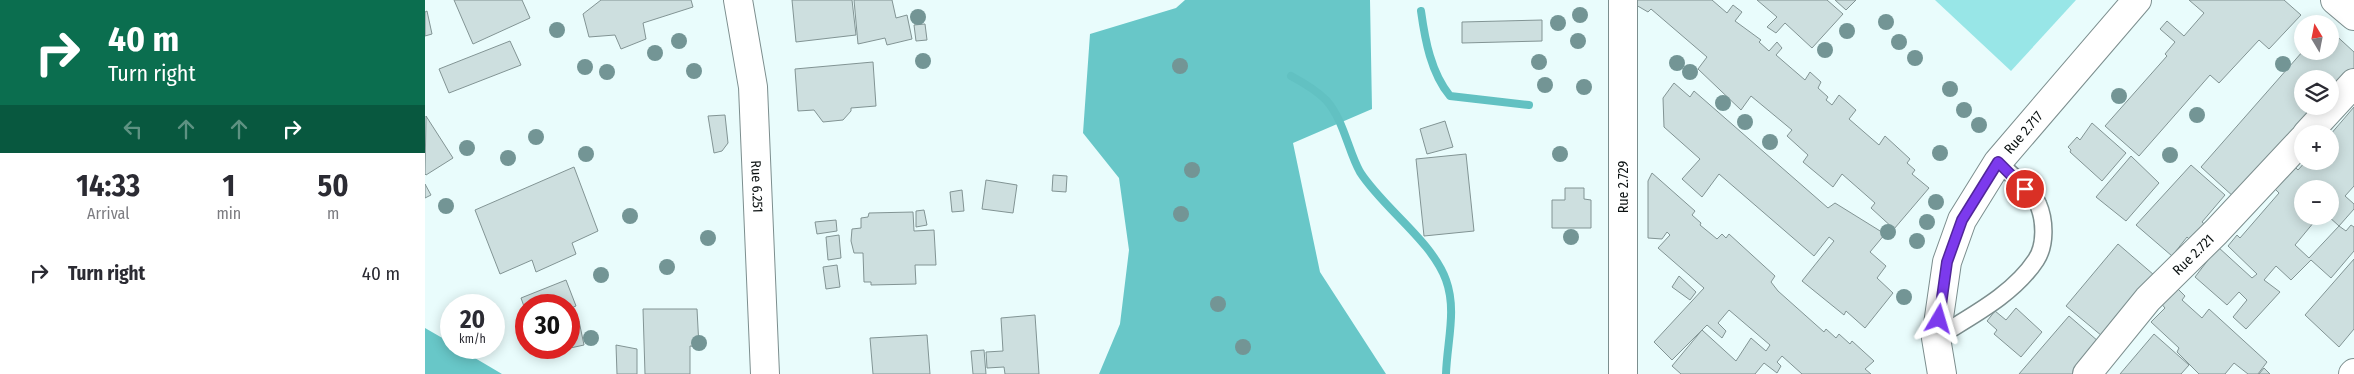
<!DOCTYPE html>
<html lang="en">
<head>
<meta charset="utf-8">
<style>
	:root { --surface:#fff; --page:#f7f7f7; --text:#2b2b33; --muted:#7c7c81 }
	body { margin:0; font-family:"Fira Sans Condensed",sans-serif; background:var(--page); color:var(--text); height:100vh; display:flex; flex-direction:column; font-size:19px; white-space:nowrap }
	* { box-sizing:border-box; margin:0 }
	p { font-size:16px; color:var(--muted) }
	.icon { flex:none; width:28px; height:28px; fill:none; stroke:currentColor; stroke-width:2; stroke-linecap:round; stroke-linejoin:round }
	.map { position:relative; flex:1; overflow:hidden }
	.sheet { display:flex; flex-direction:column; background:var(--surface); width:425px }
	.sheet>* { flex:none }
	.banner { background:#0b6e4f; color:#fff; overflow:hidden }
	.needle { width:32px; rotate:350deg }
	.tools { position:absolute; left:1869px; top:15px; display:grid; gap:10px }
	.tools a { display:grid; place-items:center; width:45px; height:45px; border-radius:50%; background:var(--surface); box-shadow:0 2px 12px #0003; font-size:25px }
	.speed { position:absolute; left:15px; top:294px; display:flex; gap:10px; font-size:25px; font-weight:700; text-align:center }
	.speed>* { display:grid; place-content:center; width:65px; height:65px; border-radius:50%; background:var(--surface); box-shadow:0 2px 12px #0003; line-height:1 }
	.speed small { font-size:12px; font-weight:400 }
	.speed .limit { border:8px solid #d22; background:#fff; color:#111 }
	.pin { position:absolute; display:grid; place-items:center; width:42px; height:42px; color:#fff; margin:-21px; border:2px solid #fff; border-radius:50%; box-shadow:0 1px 5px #0007 }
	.me { position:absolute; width:55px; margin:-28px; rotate:7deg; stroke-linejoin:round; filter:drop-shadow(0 0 4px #0008) }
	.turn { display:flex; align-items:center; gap:18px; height:105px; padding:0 25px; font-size:22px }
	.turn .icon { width:65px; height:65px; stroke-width:2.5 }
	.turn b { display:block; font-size:35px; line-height:42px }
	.lanes { display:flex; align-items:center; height:48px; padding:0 25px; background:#0003; justify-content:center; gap:25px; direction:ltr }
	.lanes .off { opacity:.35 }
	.eta { display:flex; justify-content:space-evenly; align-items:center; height:85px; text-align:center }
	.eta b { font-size:30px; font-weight:700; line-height:35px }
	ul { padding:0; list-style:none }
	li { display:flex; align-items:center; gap:15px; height:70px; padding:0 25px }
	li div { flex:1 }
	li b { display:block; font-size:19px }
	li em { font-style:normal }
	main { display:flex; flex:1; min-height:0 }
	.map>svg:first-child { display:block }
</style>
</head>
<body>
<main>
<section class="sheet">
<div class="banner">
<div class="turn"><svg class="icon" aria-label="right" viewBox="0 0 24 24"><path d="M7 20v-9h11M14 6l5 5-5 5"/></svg><div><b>40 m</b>Turn right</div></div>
<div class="lanes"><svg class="icon off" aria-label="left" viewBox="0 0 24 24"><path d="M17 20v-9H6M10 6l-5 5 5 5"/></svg><svg class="icon off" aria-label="ahead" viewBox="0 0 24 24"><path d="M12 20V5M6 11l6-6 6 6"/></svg><svg class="icon off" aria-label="ahead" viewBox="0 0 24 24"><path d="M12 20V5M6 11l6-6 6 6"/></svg><svg class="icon" aria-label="right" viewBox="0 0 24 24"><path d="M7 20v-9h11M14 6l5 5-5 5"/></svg></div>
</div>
<div class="eta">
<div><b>14:33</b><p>Arrival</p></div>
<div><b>1</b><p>min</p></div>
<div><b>50</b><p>m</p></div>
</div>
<ul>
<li><svg class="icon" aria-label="right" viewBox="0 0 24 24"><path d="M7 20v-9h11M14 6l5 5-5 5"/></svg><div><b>Turn right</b></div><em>40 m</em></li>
</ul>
</section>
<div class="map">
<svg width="1929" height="374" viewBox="0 0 1929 374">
	<rect width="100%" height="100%" fill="#e9fcfc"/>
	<path fill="#98e6e7" d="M1510,0H1651L1586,71Z"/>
	<path fill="#68c7c8" d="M760,0H945L947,109L868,143L895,272L961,374H674L695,324L704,250L694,178L658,133L665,34L751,8Z
		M0,328L26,343V348H33L77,374H0Z"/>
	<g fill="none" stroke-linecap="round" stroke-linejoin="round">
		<path stroke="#62c1c2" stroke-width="8" d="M996,11C1000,40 1006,73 1025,96L1104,105
			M866,76C879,83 891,90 901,100C919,120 923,151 935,172C958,208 1007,241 1021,280C1032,310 1022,342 1021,374"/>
	</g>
	<path fill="#cddfdf" stroke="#829494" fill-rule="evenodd" d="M29,0H97L105,18L48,44Z
		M176,0H266L268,7L218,23L221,39L196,49L190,35L164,37L158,14Z
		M367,0H427L431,35L371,42Z
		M429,0H467L471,18L482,15L487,39L462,45L460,38L433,44Z
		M1211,0H1287L1302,13L1308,5L1317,12L1310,21L1336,40L1334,42L1344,51L1352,42L1357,48L1351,55L1380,80L1385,72L1396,82L1393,88L1403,97L1401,100L1407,105L1414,95L1431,110L1424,119L1454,145L1460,136L1485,159L1482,163L1490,170L1487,174L1504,188L1469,229L1446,208L1450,203L1417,174L1408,187L1378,162L1383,155L1362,136L1367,130L1326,96L1316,110L1273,69L1282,57L1226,9L1223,12L1211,5Z
		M1332,0H1402L1418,14L1387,48L1360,23L1351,33L1342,27L1352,17Z
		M1410,0H1431L1421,10Z
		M1764,0H1859L1876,15L1844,49L1834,40L1794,83L1785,75L1714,156L1680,126L1742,56L1740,54L1750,42L1735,29L1742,21L1759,36L1779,13Z
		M2,11L7,34L0,36V12Z
		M1117,20V41L1037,43V22Z
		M500,24L502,40L491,41L489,25Z
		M1905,30L1929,52V79L1905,90V79H1878V106H1891L1810,198L1776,167L1878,51H1905Z
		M85,41L96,65L24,93L14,69Z
		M448,62L451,106L426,108V111L418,120L398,122L389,110L373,111L370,69Z
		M1249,83L1265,97L1269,91L1403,208L1410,203L1460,234L1445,252L1461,266L1452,278L1468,293L1440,328L1421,311L1419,315L1377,281L1409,241L1404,237L1389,256L1294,174L1277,197L1257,179L1275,159L1239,127L1238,98Z
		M1929,107V186L1920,196L1929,204V209L1914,226L1921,231L1926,225L1929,227V251L1906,278L1886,260L1866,280L1851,266L1839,280L1855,292L1821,329L1808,317L1822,300L1814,292L1802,305L1770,277L1793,247L1827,278L1832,274L1803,246L1812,235L1815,238L1854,193L1845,184L1869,166L1873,170L1881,161H1905V135ZM1878,189H1905V216H1903L1914,226L1884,258L1870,245L1894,216H1878Z
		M300,115L303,143L297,151L289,153L283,116Z
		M1,116L28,158L1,175L0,174Z
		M1020,121L1028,147L1002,154L995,129Z
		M1667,123L1701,153L1677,181L1645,152L1646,150L1643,147L1652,137L1655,140Z
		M1041,154L1049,231L999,236L991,159Z
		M1706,156L1734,183L1701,221L1671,197Z
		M1766,165L1800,195L1777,222L1789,232L1773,248L1762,237L1747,256L1711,225Z
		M149,167L173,231L147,243L151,254L111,272L107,260L75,274L50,210Z
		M1227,173L1270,211L1267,215L1276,223L1275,225L1292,239L1297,234L1301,238L1304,234L1350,276L1346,282L1353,291L1399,332L1401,329L1411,338L1414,334L1425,344L1427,341L1449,361L1440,369L1446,374H1377L1357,356L1352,362L1356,366L1352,373L1339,363L1330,374H1256L1247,366L1277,330L1311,361L1326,338L1341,351L1345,345L1304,310L1293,323L1301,331L1297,338L1282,325L1247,360L1229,342L1279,288L1233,248L1245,235L1242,232L1237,239L1223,238V181Z
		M628,175L642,176L641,192L627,191Z
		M561,180L592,185L588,213L557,209Z
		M0,184L6,195L0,198Z
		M1140,188H1159V199L1166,200V228H1127V200H1140Z
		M537,190L539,211L527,212L525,192Z
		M499,210L502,225L491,227V211Z
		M488,212L489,231L509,230L511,265H490L491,284L446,285V282H439L438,253H429L426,241L427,229L436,228V218L443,217L444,213Z
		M411,220L412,231L392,234L390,222Z
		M414,235L416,258L403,260L401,237Z
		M1693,244L1729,275L1677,336L1641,306Z
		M1929,259V329L1914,347L1880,315Z
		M412,265L415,287L401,289L398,267Z
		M1254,276L1271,292L1265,300L1247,287Z
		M141,280L151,306L144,309V305H101V312L96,298Z
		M1748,284L1760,296L1757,300L1777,318L1784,309L1842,362L1833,374H1823L1809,363L1800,374H1774L1752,352L1754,348L1726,322L1740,308L1734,301Z
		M1591,308L1617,332L1596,357L1569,334L1572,330L1562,321L1570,311L1581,320Z
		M218,309H272L274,347L265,346V374H220Z
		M610,315L614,374H580L579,367L562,368L561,352L578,351L576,318Z
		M1644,316L1681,348L1657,374H1594Z
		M154,321L159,345L118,354L116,348H144V324Z
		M1729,334L1764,365L1756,374H1695Z
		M502,335L505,374H448L445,338Z
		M191,345L212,349V374H192Z
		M559,350L561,374H548L546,351Z
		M1839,368L1845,374H1834Z"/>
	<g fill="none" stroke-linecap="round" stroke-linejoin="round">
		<g stroke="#7c8e8e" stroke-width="19">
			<path id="lane" d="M1511,338C1546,316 1588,295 1611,260C1621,245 1620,220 1613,204C1610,195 1582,171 1573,162"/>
		</g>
		<g stroke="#7c8e8e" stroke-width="30">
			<g id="street">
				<path d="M1910,0L1929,16"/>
				<path d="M1882,134L1929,83"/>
				<path d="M1198,374V0"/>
				<path id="s1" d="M1517,374L1511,338L1522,262L1537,220L1573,162L1712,0"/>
				<path id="s2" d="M1662,374L1723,299L1791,232L1878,139"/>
				<path d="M1928,374L1929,373"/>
			</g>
		</g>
		<g stroke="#7c8e8e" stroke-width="30">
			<g id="secondary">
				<path id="s3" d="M313,0L328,87L340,374"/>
			</g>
		</g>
		<use href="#lane" stroke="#fff" stroke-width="16"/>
		<use href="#street" stroke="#fff" stroke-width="28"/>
		<use href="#secondary" stroke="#fff" stroke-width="28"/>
	</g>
	<g fill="#739595">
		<circle cx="1155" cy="15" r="8"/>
		<circle cx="493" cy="17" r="8"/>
		<circle cx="1461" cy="22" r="8"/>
		<circle cx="1133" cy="23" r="8"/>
		<circle cx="132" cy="30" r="8"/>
		<circle cx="1422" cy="31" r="8"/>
		<circle cx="254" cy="41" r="8"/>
		<circle cx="1153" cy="41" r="8"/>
		<circle cx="1474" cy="42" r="8"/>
		<circle cx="1400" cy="50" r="8"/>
		<circle cx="230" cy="53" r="8"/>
		<circle cx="1490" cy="58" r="8"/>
		<circle cx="498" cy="61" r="8"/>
		<circle cx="1114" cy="62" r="8"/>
		<circle cx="1252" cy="63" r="8"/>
		<circle cx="1858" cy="64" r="8"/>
		<circle cx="755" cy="66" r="8"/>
		<circle cx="160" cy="67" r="8"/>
		<circle cx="269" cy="71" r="8"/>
		<circle cx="182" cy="72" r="8"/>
		<circle cx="1265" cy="72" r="8"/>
		<circle cx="1120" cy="85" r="8"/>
		<circle cx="1159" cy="87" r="8"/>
		<circle cx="1525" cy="89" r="8"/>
		<circle cx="1694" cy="96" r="8"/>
		<circle cx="1298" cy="103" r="8"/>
		<circle cx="1539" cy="110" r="8"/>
		<circle cx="1772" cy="115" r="8"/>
		<circle cx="1320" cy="122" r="8"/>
		<circle cx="1554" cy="125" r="8"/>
		<circle cx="111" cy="137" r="8"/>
		<circle cx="1345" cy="142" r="8"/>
		<circle cx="42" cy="148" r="8"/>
		<circle cx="1515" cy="153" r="8"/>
		<circle cx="161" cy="154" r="8"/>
		<circle cx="1135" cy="154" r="8"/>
		<circle cx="1745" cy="155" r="8"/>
		<circle cx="83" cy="158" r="8"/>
		<circle cx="767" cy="170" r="8"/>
		<circle cx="1511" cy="202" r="8"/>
		<circle cx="21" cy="206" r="8"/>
		<circle cx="756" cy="214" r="8"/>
		<circle cx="205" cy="216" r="8"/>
		<circle cx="1502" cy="222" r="8"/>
		<circle cx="1463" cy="232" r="8"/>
		<circle cx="1146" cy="237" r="8"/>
		<circle cx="283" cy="238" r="8"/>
		<circle cx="1492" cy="241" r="8"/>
		<circle cx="242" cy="267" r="8"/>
		<circle cx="176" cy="275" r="8"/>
		<circle cx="1479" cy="297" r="8"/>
		<circle cx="793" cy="304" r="8"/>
		<circle cx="166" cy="338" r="8"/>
		<circle cx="274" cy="343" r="8"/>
		<circle cx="818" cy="347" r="8"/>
	</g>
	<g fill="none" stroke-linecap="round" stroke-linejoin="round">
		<g stroke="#51269a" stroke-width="12">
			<path id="route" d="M1514,319L1522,262L1537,220L1573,162L1600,189"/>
		</g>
		<use href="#route" stroke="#7c3aed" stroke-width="9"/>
	</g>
	<g text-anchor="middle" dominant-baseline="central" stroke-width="4" stroke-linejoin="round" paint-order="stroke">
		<g font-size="14" fill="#0a1010" stroke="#fff">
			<text stroke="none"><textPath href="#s1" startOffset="265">Rue 2.717</textPath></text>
			<text stroke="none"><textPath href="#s3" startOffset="188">Rue 6.251</textPath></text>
			<text transform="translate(1198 187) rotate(-90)">Rue 2.729</text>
			<text stroke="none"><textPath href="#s2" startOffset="160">Rue 2.721</textPath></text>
		</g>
	</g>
</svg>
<div class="tools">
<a><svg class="needle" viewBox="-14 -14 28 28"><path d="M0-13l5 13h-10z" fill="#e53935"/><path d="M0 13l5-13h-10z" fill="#7c7c81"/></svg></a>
<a><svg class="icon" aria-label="layers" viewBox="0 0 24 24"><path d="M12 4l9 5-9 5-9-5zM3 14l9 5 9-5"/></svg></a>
<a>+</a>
<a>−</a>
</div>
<div class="speed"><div>20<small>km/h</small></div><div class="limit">30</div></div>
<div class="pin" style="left:1600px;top:189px;background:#d93025"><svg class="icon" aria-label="arrive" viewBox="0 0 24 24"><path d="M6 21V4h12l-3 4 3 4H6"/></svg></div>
<svg class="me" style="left:1514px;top:319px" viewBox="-20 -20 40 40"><path d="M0-17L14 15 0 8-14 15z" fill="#7c3aed" stroke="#fff" stroke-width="4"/></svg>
</div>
</main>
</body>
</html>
